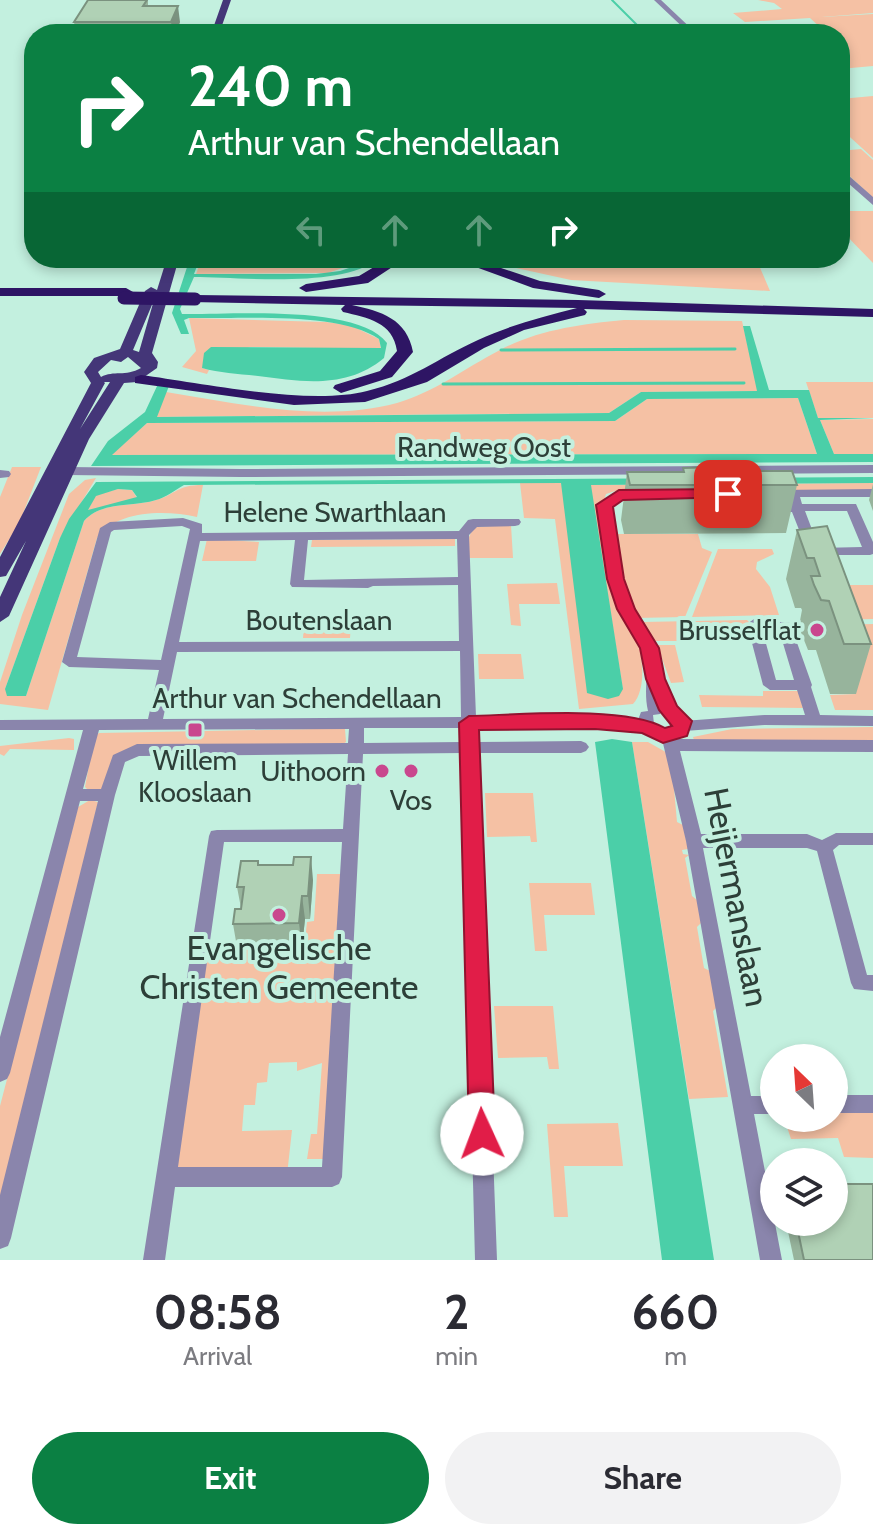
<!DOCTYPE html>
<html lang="en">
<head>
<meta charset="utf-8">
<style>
	:root { --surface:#fff; --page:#f2f2f3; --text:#2b2b33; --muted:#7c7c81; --accent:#0b8043 }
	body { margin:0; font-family:Cabin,sans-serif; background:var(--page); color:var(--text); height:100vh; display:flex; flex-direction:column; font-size:30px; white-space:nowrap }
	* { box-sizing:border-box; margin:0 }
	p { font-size:26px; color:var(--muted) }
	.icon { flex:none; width:44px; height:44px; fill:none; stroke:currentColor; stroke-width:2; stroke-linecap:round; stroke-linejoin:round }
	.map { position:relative; height:1260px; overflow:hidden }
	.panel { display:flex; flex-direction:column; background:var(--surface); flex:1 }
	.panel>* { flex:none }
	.top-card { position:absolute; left:24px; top:24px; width:826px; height:244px; border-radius:32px; box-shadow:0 4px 12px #0003; background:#0b8043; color:#fff; overflow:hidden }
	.needle { width:52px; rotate:335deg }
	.tools { position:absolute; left:760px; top:1044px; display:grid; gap:16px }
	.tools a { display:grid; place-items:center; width:88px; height:88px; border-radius:50%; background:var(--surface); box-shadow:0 4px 12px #0003; font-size:40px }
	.pin { position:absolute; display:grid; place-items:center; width:68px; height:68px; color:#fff; margin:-34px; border-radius:16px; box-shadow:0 4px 12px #0006 }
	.me { position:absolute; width:88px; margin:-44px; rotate:358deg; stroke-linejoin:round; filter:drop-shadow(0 0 6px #0008) }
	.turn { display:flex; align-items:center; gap:28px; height:168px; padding:0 32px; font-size:36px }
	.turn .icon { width:104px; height:104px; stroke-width:2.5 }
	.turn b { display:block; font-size:56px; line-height:68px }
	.lanes { display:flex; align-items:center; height:76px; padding:0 32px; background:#0003; justify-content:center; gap:40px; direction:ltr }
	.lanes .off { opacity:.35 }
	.eta { display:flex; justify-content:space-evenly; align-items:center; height:136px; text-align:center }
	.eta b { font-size:48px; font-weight:800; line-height:56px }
	.action { display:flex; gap:16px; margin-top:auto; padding:16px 32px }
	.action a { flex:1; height:92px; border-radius:48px; background:var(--accent); color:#fff; font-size:32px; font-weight:800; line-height:92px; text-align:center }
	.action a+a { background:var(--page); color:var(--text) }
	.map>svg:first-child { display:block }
</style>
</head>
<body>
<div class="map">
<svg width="873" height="1260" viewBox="0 0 873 1260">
	<rect width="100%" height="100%" fill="#c3f0df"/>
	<path fill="#f5c1a4" d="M758,0H873V13L822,17L873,14V66L840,69V34H770L822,29L810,18L745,22L733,13L782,9L774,3Z
		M873,96V158L840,128V99Z
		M861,149L873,160V198L840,167V151Z
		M840,211H873V263L840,229Z
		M202,258H371L328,273L196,274Z
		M523,262L758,263L770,291L571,280L507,266Z
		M189,318L326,322L350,325L379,339L381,349L250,347L202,368L209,370L207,374L182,367L196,351Z
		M624,320L742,321L758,391L641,392L609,413L156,417L166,392C241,404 322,423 397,403C435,392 465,368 500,350C538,330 581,324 624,320Z
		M806,382H873V418H818Z
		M798,398L817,454L111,455L147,423L615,421L647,399Z
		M873,419V454H834L820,420Z
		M12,467H41L19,524L0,554V497Z
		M96,478L60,538L5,689L26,696L84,521C101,501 134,507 156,500C177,494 176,485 203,485L197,517C164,510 118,510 97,538L48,710L0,704V682L22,615L69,494L85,480Z
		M520,483H561L623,690L590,485L873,483V490L615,491L606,494L600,512C612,551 663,672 633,704L579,709L555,519L524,518Z
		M118,489L132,490L137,498L87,511L96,495Z
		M511,525L513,558H469L468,540L473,527Z
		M612,534H698L702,548L712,552L685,617L635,618L629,608Z
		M207,539L259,542L256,561H202Z
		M455,539V546L311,547L312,540Z
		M718,549H772L774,554L757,562L756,569L770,587L779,615L692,617Z
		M557,583L560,604H519L521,626L511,625L507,584Z
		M830,585H873V619L830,620Z
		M747,620L751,624L747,631H680L682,641H654L642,622Z
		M304,624H351L350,638H303Z
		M873,624V710H835L830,695L856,694L832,625Z
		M657,645H675L684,682L671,683Z
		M478,654H521L524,679H479Z
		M763,691H798L803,708L702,707L699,695L763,696Z
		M873,727V742L695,743L693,737L732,729Z
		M315,729H345L346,742L340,746H134L115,756L102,789L89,791L85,787L94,737L99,733Z
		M69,738L74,739V750L10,749L4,756L0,754V746Z
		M632,742H648L671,755L677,822L683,825L688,849L682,850L683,854L689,855L685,858L692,896L697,900L701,923L697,927L704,968L710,971L718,1006L713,1011L728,1097L689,1099Z
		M485,793H533L537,842H531L530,836L487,837Z
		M90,800L98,802L0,1228V1106L78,807Z
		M317,874H345L330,1159H307L311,1134H317L322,1063L297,1071V1062L269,1063L267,1082L257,1083L255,1105H244L242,1131L292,1130L287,1175H174L206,949H304L307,922L314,921Z
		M529,883H591L595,915H544L547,951H535Z
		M494,1006H553L559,1069H549L547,1057L498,1058Z
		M834,1111H873V1158L844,1157L838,1138L791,1139L784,1118H834Z
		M618,1123L623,1166H564L568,1217H554L547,1124Z"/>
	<path fill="#4bcfa8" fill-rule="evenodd" d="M190,258H200L194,274H316L340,271L379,258C343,289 241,277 194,277L180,309L182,314C229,315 358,304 387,343L384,358C347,389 303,382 258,376C239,374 220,373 202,368L204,353L211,347L381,348L379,339C339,311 239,319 189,318L184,320L189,334H181L172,313Z
		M757,260L758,263L523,262Z
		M743,326H750L769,390H809L818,418H873L820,420L834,454H873V462L91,466L108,441L145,412L158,384L169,386L157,417L609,413L641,392L757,391ZM798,398L817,454L112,455L147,423L615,421L647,399Z
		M873,477V483L591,485L623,689L619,696L608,699L587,693L561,483L184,485C175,490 165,498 156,500C134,507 101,501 84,521L26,696H7L5,689L60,538L69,519L96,482ZM118,489L132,490L137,497L88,510L96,496Z
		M612,739L632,742L714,1260H662L595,742Z"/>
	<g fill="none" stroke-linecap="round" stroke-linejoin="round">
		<path stroke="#4bcfa8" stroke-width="2" d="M612,0L646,34"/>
		<path stroke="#4bcfa8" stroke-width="3" d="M501,350L735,349
			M443,384L744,383"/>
		<path fill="#8a85ac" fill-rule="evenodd" d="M654,0H661L697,34H690Z
			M840,168L873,197V205L840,176Z
			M873,465V473L240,477L68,475L62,471L68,467L240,469Z
			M0,470L9,471L11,474L9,477L0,478Z
			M873,489V497H800L802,504H856L873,542V554L870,555H809L792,512H773L767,508L773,504H790L787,498L773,497L771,494L777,490ZM805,511H847L862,547L819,548Z
			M619,491H641L647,495C637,503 626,496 610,506L622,579L633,609L657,648L663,679L676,710L674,714L669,715L662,711L660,714L653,715L654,724L659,728L676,727L678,722L683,721L764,715H805L797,690H770L763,685L747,624L754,619L790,623L812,685L811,687L820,715L873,716V726L764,725L685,731L683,736L677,738V739L873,740V752L680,751L701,834H807L822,840L836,833H873V845H839L833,850L867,975H873V991L854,989L851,983L817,851L807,848H703L751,1096H774V1114H754L782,1260H760L686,841L662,739L651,738L642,731L557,727L477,728V742L581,741L586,743L589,747L586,751L581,753H478L497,1260H475L462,753L363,754L342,1177L339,1184L332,1187H175L165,1260H143L209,836L211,831L217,830L343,829L348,754L139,756L125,762L115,795L11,1238L8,1246L0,1249V1195L98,801H80L10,1073L7,1079L0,1082V1037L83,730H0V720L148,719L159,670L69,667L62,662L100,528L110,522L183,518L202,524V533L459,531L468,520L473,519H519L521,522L519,525L515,526L477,527L469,535L476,717H557L638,720L641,712L648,711C643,690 650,672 643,651C639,635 625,623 619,608C604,576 603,539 598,505ZM182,526L190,529L161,660L77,657L111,532L114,530ZM457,539L458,577L304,580L308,540ZM295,540L290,584L292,587L368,588L373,586L458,585L459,641L179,642L200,541ZM762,629L779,630L794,680H776ZM460,651L461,717L163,719L177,652ZM364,728H462V742L364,743ZM349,729L348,743L137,744L113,755L101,789H83L99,730ZM224,842H342L322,1167H178Z
			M834,1095H873V1113H834Z"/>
		<path fill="#443678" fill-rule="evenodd" d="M223,0H231L219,34H211Z
			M167,258H179L152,353L158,362L157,368L137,382L124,383L89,439L9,616L0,622V597L26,541L6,576L0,577V557L91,383L84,372L94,358L120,349L145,291L151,287L157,290ZM154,300L139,352L133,350ZM128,357L141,368C125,377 114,370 101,377L98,372L111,360L121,362ZM104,382H110L80,429L105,383Z"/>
		<path fill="#2e1564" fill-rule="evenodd" d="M389,258H406L368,283L306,292L299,288L306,284L359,276Z
			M451,258H471L540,281L599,290L606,294L599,298L533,288Z
			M0,288H126L133,292L126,296H0Z
			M195,295L578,300L873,309V317L584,309L587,312L585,315L524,330L484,348L427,382L365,402L294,405L135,383V377L141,375C202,383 309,406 367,391C412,380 438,358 478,340C510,325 543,317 577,308L352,305C381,311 407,319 413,352L392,377L341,393L333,388L335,385L380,371L397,351C393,322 368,318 343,312L341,309L345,305L190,302L188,299Z"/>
		<path stroke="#2e1564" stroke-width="13" d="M124,298L195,299"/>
	</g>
	<path fill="#97b49c" d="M88,0H148V6L180,22L175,34H76L74,22Z
		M683,468L718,471L797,485L786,533L624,534L621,520L627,472H683Z
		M873,484V511L869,500Z
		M797,530L871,644L856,694H830L816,650H808L802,635L799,626L802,610L801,608H795L786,579Z
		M258,861L259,865L313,880L310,919H305L302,947H237L233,924L241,908L237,887Z
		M786,1222H834L873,1260H794Z"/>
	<path fill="#7b927f" d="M178,6L180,22L175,34H173L171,22Z
		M311,857L313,880L310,919L308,896Z
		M302,896L305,919L302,947L299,923Z"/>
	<path fill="#b0d1b5" stroke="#7b927f" stroke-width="2" d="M88,0H147L143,6H178L171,22H74Z
		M717,467L718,471H792L797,485H630L627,472H684L683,468Z
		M827,526L871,644H844L829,601L821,600L814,585L811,576H820L814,558H807L797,530Z
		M294,857H311L308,896H302L299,923L233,924L235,909H241L244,887H237L241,861H258V865H293Z
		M834,1184H873V1260H804L796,1222H834Z"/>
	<path fill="#e11d48" stroke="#92132f" stroke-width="2" d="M728,489L736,494L734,497L623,500L613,507L624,579L635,609L659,648L665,679L677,706L692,721L687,736L663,743L642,733L595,729L479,730L495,1134L491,1143L482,1146L472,1143L469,1134L459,723L469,716C517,715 625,705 665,728L672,726L659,710L646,679L640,648L617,609L607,579L596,505L619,490Z"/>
	<g fill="#c9478e" stroke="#c3f0df" stroke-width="3">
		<circle cx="817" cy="630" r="8"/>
		<rect x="187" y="722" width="16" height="16" rx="4"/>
		<circle cx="382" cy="771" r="8"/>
		<circle cx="411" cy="771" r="8"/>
		<circle cx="279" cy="915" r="8"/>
	</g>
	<g text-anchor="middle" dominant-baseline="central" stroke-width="8" stroke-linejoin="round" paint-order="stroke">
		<g font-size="28" fill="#2d3f38" stroke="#c3f0df">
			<text x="484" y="447">Randweg Oost</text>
			<text x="335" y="512">Helene Swarthlaan</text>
			<text x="319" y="620">Boutenslaan</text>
			<text x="297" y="698">Arthur van Schendellaan</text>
		</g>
		<g font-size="28" fill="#2d3f38" stroke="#c3f0df" text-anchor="end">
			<text x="801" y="630">Brusselflat</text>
			<text x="195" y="760" text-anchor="middle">Willem<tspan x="195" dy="32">Klooslaan</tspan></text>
			<text x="366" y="771">Uithoorn</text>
			<text x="411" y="800" text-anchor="middle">Vos</text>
		</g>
		<g font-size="34" fill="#2d3f38" stroke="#c3f0df">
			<text transform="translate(737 897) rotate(79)">Heijermanslaan</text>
		</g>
		<g font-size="34" fill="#2d3f38" stroke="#c3f0df">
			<text x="279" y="948">Evangelische<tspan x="279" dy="39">Christen Gemeente</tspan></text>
		</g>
	</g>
</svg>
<div class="tools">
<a><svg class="needle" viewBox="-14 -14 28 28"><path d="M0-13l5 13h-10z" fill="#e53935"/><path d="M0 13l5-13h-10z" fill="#7c7c81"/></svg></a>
<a><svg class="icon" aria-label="layers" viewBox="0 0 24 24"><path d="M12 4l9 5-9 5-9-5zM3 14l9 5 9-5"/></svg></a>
</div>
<div class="pin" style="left:728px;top:494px;background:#d93025"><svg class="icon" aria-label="arrive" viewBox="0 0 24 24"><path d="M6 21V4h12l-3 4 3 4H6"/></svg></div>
<svg class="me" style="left:482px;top:1134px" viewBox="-20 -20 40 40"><circle r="19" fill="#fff"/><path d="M0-13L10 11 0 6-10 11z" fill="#e11d48"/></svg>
<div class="top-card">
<div class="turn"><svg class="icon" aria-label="right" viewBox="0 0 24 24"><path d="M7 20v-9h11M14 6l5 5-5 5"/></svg><div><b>240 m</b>Arthur van Schendellaan</div></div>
<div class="lanes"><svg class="icon off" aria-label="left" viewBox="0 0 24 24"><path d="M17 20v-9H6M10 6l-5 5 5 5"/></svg><svg class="icon off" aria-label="ahead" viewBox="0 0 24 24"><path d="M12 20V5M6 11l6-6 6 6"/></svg><svg class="icon off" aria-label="ahead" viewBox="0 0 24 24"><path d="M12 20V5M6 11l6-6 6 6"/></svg><svg class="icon" aria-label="right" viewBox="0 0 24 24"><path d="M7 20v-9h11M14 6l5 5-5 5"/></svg></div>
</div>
</div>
<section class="panel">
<div class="eta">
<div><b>08:58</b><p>Arrival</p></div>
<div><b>2</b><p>min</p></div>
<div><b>660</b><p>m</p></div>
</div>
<div class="action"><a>Exit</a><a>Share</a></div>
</section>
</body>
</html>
